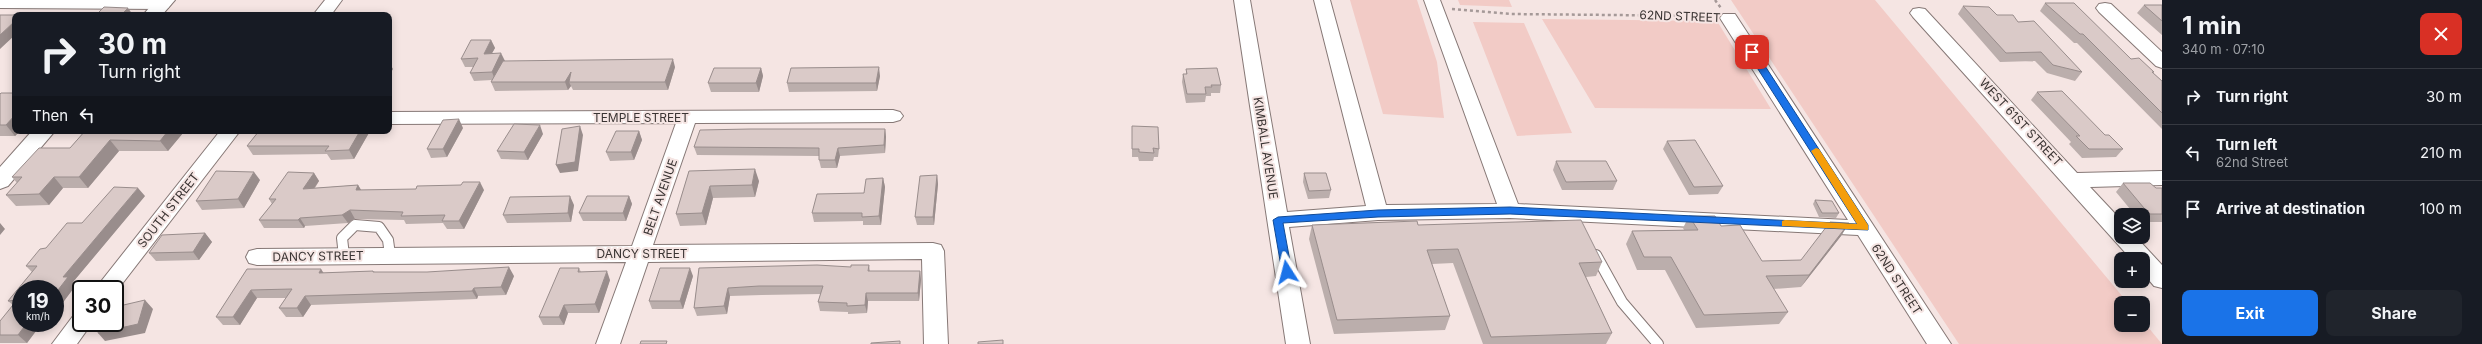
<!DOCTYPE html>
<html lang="en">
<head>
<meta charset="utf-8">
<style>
	:root { --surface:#171b24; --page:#20242c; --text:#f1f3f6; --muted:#9ea1a6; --line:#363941; --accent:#1a73e8 }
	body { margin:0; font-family:Inter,sans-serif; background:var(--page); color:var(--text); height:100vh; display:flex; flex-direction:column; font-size:15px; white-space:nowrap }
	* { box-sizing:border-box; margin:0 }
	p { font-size:13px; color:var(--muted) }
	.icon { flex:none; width:22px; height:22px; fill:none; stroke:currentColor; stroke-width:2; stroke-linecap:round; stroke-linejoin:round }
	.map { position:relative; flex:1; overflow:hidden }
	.drawer { display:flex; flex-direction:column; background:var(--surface); width:320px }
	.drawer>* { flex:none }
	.guide { position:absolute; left:12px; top:12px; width:380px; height:122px; border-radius:8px; box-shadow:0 2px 10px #0003; background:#171b24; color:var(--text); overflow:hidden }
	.controls { position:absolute; left:2114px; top:208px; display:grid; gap:8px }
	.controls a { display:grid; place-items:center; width:36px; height:36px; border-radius:8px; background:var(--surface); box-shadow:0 2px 10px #0003; font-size:20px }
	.speed { position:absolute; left:12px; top:280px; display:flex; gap:8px; font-size:20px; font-weight:700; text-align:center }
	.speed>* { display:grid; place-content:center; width:52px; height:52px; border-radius:50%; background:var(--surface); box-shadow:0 2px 10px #0003; line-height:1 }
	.speed small { font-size:10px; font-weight:400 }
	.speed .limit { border:2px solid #111; border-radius:6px; background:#fff; color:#111 }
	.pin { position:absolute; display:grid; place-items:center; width:34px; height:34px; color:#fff; margin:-17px; border-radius:8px; box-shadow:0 2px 6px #0006 }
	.me { position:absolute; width:44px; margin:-22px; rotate:351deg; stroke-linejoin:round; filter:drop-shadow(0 0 3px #0008) }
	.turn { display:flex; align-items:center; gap:14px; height:84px; padding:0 20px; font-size:18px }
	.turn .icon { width:52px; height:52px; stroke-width:2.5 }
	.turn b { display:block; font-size:28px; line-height:34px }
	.then { display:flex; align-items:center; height:38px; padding:0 20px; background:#0003; gap:8px; font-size:15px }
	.round { display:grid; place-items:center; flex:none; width:42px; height:42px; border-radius:8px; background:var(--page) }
	.overview { display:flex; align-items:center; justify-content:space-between; height:68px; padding:0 20px }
	h1 { font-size:24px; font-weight:700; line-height:30px }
	.button { display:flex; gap:8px; margin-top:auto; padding:8px 20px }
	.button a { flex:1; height:46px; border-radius:8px; background:var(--accent); color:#fff; font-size:16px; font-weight:700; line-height:46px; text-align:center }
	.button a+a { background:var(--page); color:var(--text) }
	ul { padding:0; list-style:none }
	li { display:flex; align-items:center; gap:12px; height:56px; padding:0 20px; border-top:1px solid var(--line) }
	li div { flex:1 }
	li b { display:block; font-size:15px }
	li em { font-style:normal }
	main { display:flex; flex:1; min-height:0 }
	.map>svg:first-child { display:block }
</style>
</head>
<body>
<main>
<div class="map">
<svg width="2162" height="344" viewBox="0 0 2162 344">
	<rect width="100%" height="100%" fill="#f5e5e3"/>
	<path fill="#f2cbc6" d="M1350,0H1417L1437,62L1444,118L1383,114Z
		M1458,0H1509L1512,7L1460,5Z
		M1731,0H1875L2128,303H2121V325H2143V321L2162,344H1959Z
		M1542,19L1717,21L1771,109L1595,108Z
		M1473,22L1524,23L1572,133L1517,136Z"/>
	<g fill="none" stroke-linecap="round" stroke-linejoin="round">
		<g stroke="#867876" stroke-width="12">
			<path id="lane" d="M1596,255L1622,302L1658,344
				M344,256L342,238L355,225L379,227L388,240L390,255"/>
		</g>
		<g stroke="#867876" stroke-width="2">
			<path id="street" d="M0,0H166L171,4L168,8L162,9L0,8Z
				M325,0H342L331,15H313Z
				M1234,0H1250L1287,212L1366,206L1314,0H1330L1386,205L1497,204L1424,0H1440L1518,204L1848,220L1720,18L1723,14H1735L1951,344H1927L1858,235L1510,218L1378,220L1289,227L1310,344H1286Z
				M2105,3L2111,4L2162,52V68L2156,66L2099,12L2096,8L2099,4Z
				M1919,8L1925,9L2077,173L2162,171V185L2090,187L2121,220V237H2136L2162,265V288L2154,286L2143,273V259H2131L1913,17L1910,13L1913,9Z
				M893,110L900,112L903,116L900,120L893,122L695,123L653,245L933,243L941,245L944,251L948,344H924L922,259L648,262L620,344H596L626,262L257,265L249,263L246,257L249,251L257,249L632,246L676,123L389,124V112Z
				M220,131H240L115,293V289H95Z
				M81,313V323H92L77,344H52L73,316Z"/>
		</g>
		<g stroke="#867876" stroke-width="2">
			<path id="secondary" d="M156,0H175L162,15H143Z
				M32,131H55L8,186L0,189V167Z"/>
		</g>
		<path stroke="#a59998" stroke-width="2.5" stroke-dasharray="3 3" stroke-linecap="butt" d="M1715,0L1721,8
			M1452,9L1511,14L1713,16"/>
		<use href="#lane" stroke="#fff" stroke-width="10"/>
		<use href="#street" fill="#fff" fill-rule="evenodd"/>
		<use href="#secondary" fill="#fff" fill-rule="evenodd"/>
	</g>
	<path fill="#bbaeac" d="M2045,3L2131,59L2154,72L2153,73L2162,81V129L2077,43H2074L2040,11Z
		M2144,5H2162V35L2137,13Z
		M1963,6L2018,22L2082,72L2075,81L2047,73L2035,61L2000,62L1958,14Z
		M491,40L495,48L492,53L505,61L675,67L668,90H573L571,86L568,90L495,91L491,82L492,80L474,81L470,73L474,67H465L461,59Z
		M761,68L763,76L759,92H711L708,83Z
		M1186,69L1221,85L1220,93H1211V96H1206L1205,102L1186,103L1182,82L1183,74H1186Z
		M880,76L877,91L789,92L787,83Z
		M2037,92L2105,135L2123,149L2116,157L2082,158L2069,144L2071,142L2031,100Z
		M0,94L15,131H20L15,136H0Z
		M1132,126L1159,149L1158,157H1154L1153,161H1139L1138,157H1132Z
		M463,128L447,157L431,158L427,149Z
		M885,129L886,137L885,153L840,156L837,168H821L819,160V156L697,155L694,147Z
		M85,131L183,133L168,151H119L88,188H63L49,205L16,206L6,195L17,183L12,177L70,148Z
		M259,131H370L354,159L331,160L327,154L253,155L247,146Z
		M639,131L642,140L634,160L610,161L606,152Z
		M543,134L528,160L501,159L497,151Z
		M1667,141L1723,186L1718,194L1689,195L1663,149Z
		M1556,161L1617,181L1613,190H1562L1553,170Z
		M689,171L759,181L755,197L713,198L706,225L680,226L676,214Z
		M314,173L319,181L315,188L358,185L361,190H484L464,229H447L443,223L406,224L404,220L355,219L348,223L305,226L304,228H264L259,220L272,204L269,199Z
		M1304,173L1331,190L1329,198L1308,199L1303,182Z
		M937,175L938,184L934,225H917L915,217Z
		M883,178L885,187L881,225H863V221L814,222L812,213L864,193Z
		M260,180L244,208L202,210L196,201Z
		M2123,183L2156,188H2162V222H2143V215H2135L2116,192Z
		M145,196L73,282L76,285L58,309H55V289L21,323H42L27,343H0V322L13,305L8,301L32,272L26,266L46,248L82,223Z
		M629,196L632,204L626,221H583L579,213Z
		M1815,200L1839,213L1836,218L1819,217L1813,204Z
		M574,205L571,222L507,223L503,215Z
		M1689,216L1721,226L1762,261L1801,260L1849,223L1841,236L1801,287L1773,289L1788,312L1779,324L1696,328L1665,270H1637L1626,244L1632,231L1684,230L1683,228Z
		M1312,225H1418L1602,262L1596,276L1586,277L1612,333L1606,344H1483L1453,263L1432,264L1450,316L1445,330L1334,334L1309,239Z
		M205,233L212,242L199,260L156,261L149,253Z
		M869,265L870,271H920L921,280L919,301H868L867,313L848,314V312L820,311L818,302L821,294L762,295L730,296L727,314L697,316L694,308L699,268L851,267Z
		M579,268L581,272L610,280L599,313H568L564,325H543L539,317Z
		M247,269L324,273L373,271L375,272L514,276L506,295L478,296L477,299L311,305L303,317H286L279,308L286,298H257L240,325H223L216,317Z
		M693,276L683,309H652L649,301Z"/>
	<path fill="#998d8c" d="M128,8L133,15H121Z
		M15,21V35L0,49V35Z
		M491,40L495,48L487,62L484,54Z
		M501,53L505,61L495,80L492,72Z
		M673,59L675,67L668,90L665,82Z
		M389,62L393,69L389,76Z
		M879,67L880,76L877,91L876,83Z
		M761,68L763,76L759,92L756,83Z
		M571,72L569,82L571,86L568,90L565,82Z
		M15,115V131H20L15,136L6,125Z
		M459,119L463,128L447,157L443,149Z
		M540,125L543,134L528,160L524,152Z
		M580,126L583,135L578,171L560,173L556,165Z
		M885,129L886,137L885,153L884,145Z
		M168,131H182L183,133L168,151L160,141Z
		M360,131H370L354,159L349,150Z
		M639,131L642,140L634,160L631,152Z
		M110,140L119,151L88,188L79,177Z
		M838,148L840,156L837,168L835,160Z
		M755,169L759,181L755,197L752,185Z
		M254,172L260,180L244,208L238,199Z
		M314,173L319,181L308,197L303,189Z
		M937,175L938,184L934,225L933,217Z
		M54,177L63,188L49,205L39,194Z
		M883,178L885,187L881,225L879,216Z
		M480,182L484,190L464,229L459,221Z
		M358,185L363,193L356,190Z
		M710,186L713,198L706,225L702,213Z
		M138,188L145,196L73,282L76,285L58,309L55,306V294L63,277Z
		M570,196L574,205L571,222L568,213Z
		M629,196L632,204L626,221L623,213Z
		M350,210L355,219L348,223L342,215Z
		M300,218L305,226L304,228L298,220Z
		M0,223L5,229L0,235Z
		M1849,223L1841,236L1801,287L1809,275Z
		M205,233L212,242L199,260L193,252Z
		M509,267L514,276L506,295L501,287Z
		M690,268L693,276L683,309L680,301Z
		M321,269L327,278L319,273Z
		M607,271L610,280L599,313L595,304Z
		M920,271L921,280L919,301L918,293Z
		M474,288L478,296L477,299L472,291Z
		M728,288L730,296L727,314L724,306Z
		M251,290L257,298L240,325L233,317Z
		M866,293L868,301L867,313L865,305Z
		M305,296L311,305L303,317L297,308Z
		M145,300L153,309L145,333L105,341L98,333Z
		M564,305L568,313L564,325L559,317Z
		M27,323H42L27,343L18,335Z"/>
	<path fill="#dacac8" stroke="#998d8c" d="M2045,3H2074L2131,59L2139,58L2154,72H2152L2162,81V113L2083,34H2080Z
		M2144,5H2162V21Z
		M1963,6L1989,7L1997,15H2013L2018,22L2034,21L2082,72L2053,65L2041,52L2006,53Z
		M104,7L128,8L121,15H96Z
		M0,15H15V21L0,35Z
		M471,40H491L484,54L501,53L492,72L470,73L478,58L461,59Z
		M673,59L665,82H569L571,72L565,82H491L503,61Z
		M879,67L876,83H787L791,68Z
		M714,68H761L756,83H708Z
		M1217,68L1221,85H1211L1212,87H1205L1206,94H1187L1183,74H1187L1186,69Z
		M2062,91L2105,135H2109L2123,149H2089L2076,136H2080L2037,92Z
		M1,93H15V115L6,125H0V94Z
		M459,119L443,149H427L443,120Z
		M514,124L540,125L524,152L497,151Z
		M580,126L575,162L556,165L562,129Z
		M1132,126L1158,127L1159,149L1153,148L1154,153L1139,152V149H1132Z
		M750,129H885L884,145L838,148L835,160H819V148L694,147L700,130Z
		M85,131H168L160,141L110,140L79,177H54L39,194L6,195L22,177H12L39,148H70Z
		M259,131H360L349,150L325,151L329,146H247Z
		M616,131H639L631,152H606Z
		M1695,140L1723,186L1694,187L1667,141Z
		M1556,161H1606L1617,181L1566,182Z
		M755,169L752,185L710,186L702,213L676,214L689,171Z
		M216,171L254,172L238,199L196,201Z
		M288,172L314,173L303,189L358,185L356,190L416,189L417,186L461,185L463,182H480L459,221H442L445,215L401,216L403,212L350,210L342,215L300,218L298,220H259L276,199H269Z
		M1304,173H1326L1331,190L1309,191Z
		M937,175L933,217H915L920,176Z
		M883,178L879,216L862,217V213H812L817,194L864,193L866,179Z
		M2123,183H2150L2156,188H2162V214H2149Z
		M114,187L138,188L63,277H68L55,294V289H21V323H27L18,335H0V321L17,300L8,301L37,266H26L40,249L46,248L67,223H82Z
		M570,196L568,213L503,215L510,197Z
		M587,196H629L623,213H579Z
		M1815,200L1832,201L1839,213H1822Z
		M1689,216H1715L1721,226L1740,225L1762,261L1801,260L1830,222L1849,223L1809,275L1766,276L1788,312L1704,315L1671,257H1644L1632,231L1698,230Z
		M1581,220L1602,262L1579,263L1612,333L1491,337L1458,249L1427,250L1450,316L1337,320L1312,225L1417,221L1418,225Z
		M205,233L193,252L149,253L162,235Z
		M817,265L851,267V265H869L868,271H920L918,293H866L865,305L847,306V303L818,302L823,286H759L728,288L724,306L694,308L699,268Z
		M509,267L501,287L474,288L472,291L305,296L297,308H279L292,289L251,290L233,317H216L247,269H321L319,273L373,271V272H427Z
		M560,268H579L578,272L607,271L595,304L564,305L559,317H539Z
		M660,268H690L680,301H649Z
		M145,300L138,324L98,333L101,323H115V307Z
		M1003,340V344H978V342Z
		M641,341H667L666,344H640Z
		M900,341V344H871V343Z"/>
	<path fill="#1a73e8" stroke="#114b97" d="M1749,50L1756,52L1868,225V230L1510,214L1378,217L1283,223L1292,272L1287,276L1282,272L1273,220L1278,217L1378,210L1510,207L1857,224L1747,52Z"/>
	<path fill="#f59e0b" d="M1816,148L1819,149L1868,225V230L1782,226V221L1785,220L1857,224L1811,151Z"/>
	<g text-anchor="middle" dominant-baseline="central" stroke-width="4" stroke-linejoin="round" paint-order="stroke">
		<g font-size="12" fill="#3a3433" stroke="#f5e5e3">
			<text transform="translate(1680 16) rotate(2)">62ND STREET</text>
			<text x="641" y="117">TEMPLE STREET</text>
			<text transform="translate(2021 122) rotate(47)">WEST 61ST STREET</text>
			<text transform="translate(1266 148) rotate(81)">KIMBALL AVENUE</text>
			<text transform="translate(660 197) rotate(-71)">BELT AVENUE</text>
			<text transform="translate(168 210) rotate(-52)">SOUTH STREET</text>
			<text x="642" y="253">DANCY STREET</text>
			<text transform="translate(318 256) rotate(-1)">DANCY STREET</text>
			<text transform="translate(1897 279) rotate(57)">62ND STREET</text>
		</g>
	</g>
</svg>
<div class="controls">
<a><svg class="icon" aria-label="layers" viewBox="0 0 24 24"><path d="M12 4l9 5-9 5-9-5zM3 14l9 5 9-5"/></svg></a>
<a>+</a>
<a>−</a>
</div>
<div class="speed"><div>19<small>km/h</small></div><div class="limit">30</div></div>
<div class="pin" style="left:1752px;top:52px;background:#d93025"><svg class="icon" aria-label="arrive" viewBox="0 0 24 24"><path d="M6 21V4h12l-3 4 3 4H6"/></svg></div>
<svg class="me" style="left:1287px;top:272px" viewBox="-20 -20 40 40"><path d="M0-17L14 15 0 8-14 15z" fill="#1a73e8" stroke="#fff" stroke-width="4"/></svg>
<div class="guide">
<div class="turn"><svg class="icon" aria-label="right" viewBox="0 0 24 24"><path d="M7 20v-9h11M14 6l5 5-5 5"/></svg><div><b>30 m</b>Turn right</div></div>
<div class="then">Then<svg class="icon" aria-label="left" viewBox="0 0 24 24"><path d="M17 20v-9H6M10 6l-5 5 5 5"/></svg></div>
</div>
</div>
<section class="drawer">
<div class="overview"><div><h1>1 min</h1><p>340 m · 07:10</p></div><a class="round" style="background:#d93025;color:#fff"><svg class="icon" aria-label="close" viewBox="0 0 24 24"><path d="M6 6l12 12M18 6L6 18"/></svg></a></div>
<ul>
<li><svg class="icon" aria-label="right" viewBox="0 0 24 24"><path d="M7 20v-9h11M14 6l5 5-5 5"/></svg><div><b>Turn right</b></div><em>30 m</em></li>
<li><svg class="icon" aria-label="left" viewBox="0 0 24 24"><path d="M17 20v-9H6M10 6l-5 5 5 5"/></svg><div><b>Turn left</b><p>62nd Street</p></div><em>210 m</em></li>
<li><svg class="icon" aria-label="arrive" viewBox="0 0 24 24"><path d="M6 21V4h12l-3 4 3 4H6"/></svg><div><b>Arrive at destination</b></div><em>100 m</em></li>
</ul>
<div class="button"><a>Exit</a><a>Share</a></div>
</section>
</main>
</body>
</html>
